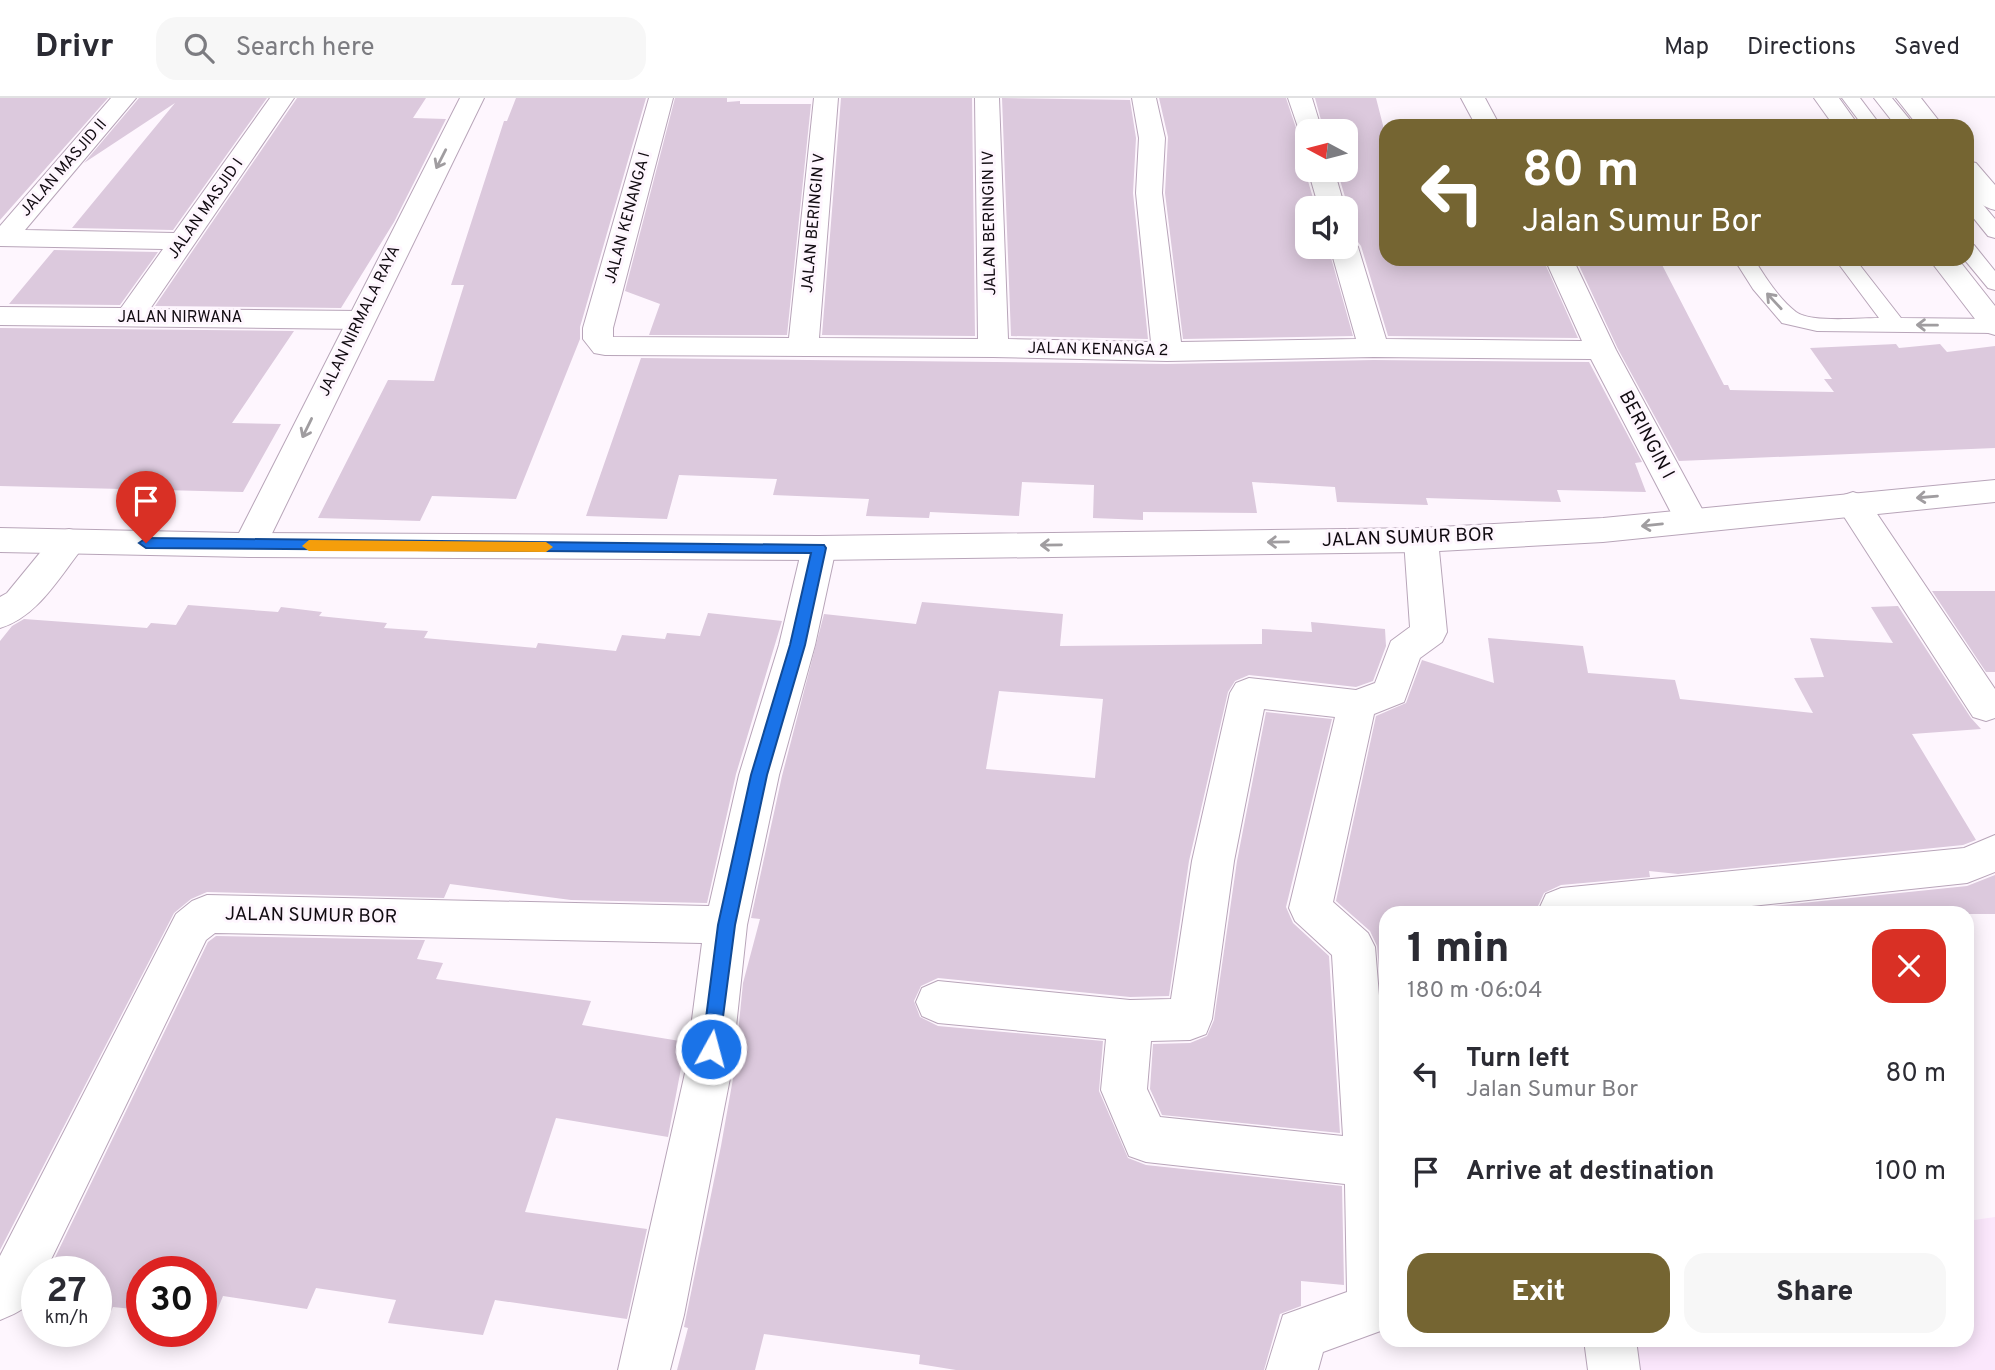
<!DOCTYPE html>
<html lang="en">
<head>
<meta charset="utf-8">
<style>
	:root { --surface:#fff; --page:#f7f7f7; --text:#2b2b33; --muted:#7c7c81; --line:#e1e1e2; --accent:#756532 }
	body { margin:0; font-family:Overpass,sans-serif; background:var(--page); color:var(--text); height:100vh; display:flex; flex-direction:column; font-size:26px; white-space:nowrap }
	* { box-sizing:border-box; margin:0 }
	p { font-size:23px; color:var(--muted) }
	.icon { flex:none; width:38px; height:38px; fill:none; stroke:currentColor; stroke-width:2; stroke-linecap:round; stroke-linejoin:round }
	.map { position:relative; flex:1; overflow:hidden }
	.drawer { position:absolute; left:1379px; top:808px; width:595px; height:441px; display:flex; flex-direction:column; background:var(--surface); border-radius:21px; box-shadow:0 4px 18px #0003 }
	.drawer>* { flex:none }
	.top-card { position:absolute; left:1379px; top:21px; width:595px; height:147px; border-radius:21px; box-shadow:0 4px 18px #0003; background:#756532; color:#fff; overflow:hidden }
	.needle { width:46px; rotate:277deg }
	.controls { position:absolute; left:1295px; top:21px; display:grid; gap:14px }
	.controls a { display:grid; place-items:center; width:63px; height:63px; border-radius:14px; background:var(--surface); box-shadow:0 4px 18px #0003; font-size:35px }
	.speed { position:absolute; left:21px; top:1158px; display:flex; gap:14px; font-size:35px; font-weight:700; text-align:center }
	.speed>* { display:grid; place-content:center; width:91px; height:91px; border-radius:50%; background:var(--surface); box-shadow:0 4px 18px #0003; line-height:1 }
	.speed small { font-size:18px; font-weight:400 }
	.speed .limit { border:10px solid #d22; background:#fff; color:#111 }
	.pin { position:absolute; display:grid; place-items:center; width:60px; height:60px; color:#fff; margin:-72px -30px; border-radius:50% 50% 50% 0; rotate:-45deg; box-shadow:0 0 7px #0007 }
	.pin .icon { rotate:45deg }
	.me { position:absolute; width:77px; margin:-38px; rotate:7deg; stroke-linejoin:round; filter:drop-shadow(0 0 5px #0008) }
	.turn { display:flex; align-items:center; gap:24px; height:147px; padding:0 28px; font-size:32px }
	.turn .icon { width:91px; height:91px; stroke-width:2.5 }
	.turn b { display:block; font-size:49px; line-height:60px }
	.round { display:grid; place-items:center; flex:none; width:74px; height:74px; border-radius:21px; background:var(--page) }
	.overview { display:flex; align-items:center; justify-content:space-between; height:119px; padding:0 28px }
	h1 { font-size:42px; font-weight:800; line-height:52px }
	.primary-button { display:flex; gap:14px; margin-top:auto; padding:14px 28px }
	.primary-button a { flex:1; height:80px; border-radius:21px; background:var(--accent); color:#fff; font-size:28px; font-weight:800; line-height:80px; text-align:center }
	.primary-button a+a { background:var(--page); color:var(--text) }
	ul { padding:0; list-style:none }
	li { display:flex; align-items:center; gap:21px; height:98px; padding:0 28px }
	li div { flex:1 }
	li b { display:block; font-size:26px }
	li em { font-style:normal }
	header { display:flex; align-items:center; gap:42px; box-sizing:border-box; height:98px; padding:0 35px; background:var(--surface); border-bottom:2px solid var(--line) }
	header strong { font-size:33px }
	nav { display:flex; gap:38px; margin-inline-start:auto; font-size:24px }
	.search { width:490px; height:63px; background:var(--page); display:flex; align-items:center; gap:18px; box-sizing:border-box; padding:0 24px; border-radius:21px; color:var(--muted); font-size:26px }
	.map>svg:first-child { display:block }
</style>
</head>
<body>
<header>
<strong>Drivr</strong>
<div class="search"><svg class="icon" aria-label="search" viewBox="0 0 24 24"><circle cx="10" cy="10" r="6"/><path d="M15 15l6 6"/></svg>Search here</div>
<nav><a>Map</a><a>Directions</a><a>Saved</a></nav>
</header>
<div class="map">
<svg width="1995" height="1272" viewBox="0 0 1995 1272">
	<rect width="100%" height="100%" fill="#fef6fe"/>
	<path fill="#fbe7fc" d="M1995,1119V1272H1620L1614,1243L1967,1242V1123Z"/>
	<path fill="#dcc9dd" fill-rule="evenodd" d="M0,0H108L0,122Z
		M139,0H267L173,132L72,130L175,5L84,65Z
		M297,0H426L413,20L446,21L394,124L341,210L155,208Z
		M516,0H646L580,229V241L516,401L432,398L420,423L318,420L388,282L434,283L464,187H451L504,23H507Z
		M675,0H727V4L740,3V6H811L787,237H649L660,206L625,193Z
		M841,0H972L975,238L822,237Z
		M1002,0L1130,2L1136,40L1133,95L1148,241L1011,238Z
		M1159,0H1286L1299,39L1307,42L1305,73L1316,110H1307V149H1328L1353,238L1183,241L1165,95L1168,39Z
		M1315,0H1376L1386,39V161H1543L1578,240L1388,238L1361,148L1355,140L1346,139L1348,109L1337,72H1346V33H1324Z
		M54,152L158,154L120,207L9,206Z
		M1576,161H1659L1724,287H1728L1730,292L1834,294L1824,281H1832L1810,250L1896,246L1899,250L1940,246L1947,254L1995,248V350L1679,363L1618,251Z
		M0,230L294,233L232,325L281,326L243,394L0,388Z
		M641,260L1167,266L1374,262L1589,264L1642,364L1635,365L1646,394L1557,392L1561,404L1426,400L1428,407L1337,404L1335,389L1252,384L1257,415L1143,414V422L1093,420L1094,387L1022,384L1019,418L930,414L929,420L866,418L869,401L773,397L777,381L679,377L667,421L586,418Z
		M1932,493H1995V574H1986Z
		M922,504L1063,516L1060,548L1262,546V531L1312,534L1311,524L1385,531L1386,548L1373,583L1356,589L1249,577L1235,583L1228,594L1189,763L1169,898L1130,899L938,880L921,888L914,903L920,919L938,928L1103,943L1099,993L1128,1060L1146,1067L1342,1088L1344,1187L1301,1183V1208L1280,1216L1264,1272H956L919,1266L920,1257L764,1236L755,1272H677L688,1230L684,1229L721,1048L734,975L743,885L760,821L751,820L782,678L824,516L916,526ZM999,593L1103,601L1095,680L986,671Z
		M188,507L278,514L281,509L322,514L319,518L387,525L384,530L428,533L424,540L536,550L538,545L616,553L622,537L665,541L667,535L700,538L708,515L782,523L736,676L707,805L571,802L450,786L444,800L207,794L191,801L174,815L0,1152V543L12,528L24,521L147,530L151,525L176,527Z
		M1898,508L1971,620L1981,631L1912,636L1976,742L1963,747L1678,776L1649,773L1650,779L1561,787L1544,795L1538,808V816H1386V950L1377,848L1370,833L1336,803L1376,618L1406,605L1422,562L1494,585L1488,540L1583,548L1588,575L1675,582L1680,601L1813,615L1794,580L1824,579L1810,540L1893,545L1871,509Z
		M1266,614L1332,621L1286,809L1293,825L1329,858L1340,1035L1162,1017L1150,991L1153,946L1190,945L1207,938L1214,922L1237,763Z
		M1995,777V816H1767L1764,809L1967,788Z
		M216,838L425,842L417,861L443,865L436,881L591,903L582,927L686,944L668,1039L556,1020L525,1114L647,1131L627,1221L495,1202L483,1237L388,1225L396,1202L316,1190L307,1211L223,1198L214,1220L201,1219V1174H142V1212L113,1209L111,1213L96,1211V1174H48L208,844Z"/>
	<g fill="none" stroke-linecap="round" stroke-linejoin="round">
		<g stroke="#b8a5b9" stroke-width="2">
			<path id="service" d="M1842,0H1860L1881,28H1863Z
				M1874,0H1892L1915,28H1896Z
				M1967,94L1974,96L1995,121V140L1988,138L1967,112Z
				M1967,145L1974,147L1995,173V192L1988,190L1964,161H1967Z
				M1734,161H1754C1765,179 1779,201 1796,214C1811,225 1859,220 1879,220L1835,161H1855L1901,220L1995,221V235L1817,233L1782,225L1753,191Z"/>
		</g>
		<g stroke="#b8a5b9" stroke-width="2">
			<path id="minor" d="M111,0H136L25,132L174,135L270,0H294L150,211L360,213L370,216L375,222L370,228L360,231L0,227V209L121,210L163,151L0,148V128Z
				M649,0H673L613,230V239L789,240L814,0H838L819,240L978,241L975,0H999L1008,241L1151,244L1136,95L1139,40L1132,0H1156L1165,40L1162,95L1181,244L1356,241L1330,149H1346V141L1354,143L1358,149L1386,241L1582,243L1545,161H1573L1616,252L1708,422L1703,430L1691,434L1679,430L1591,261L1374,259L1167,263L993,259L605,257L594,255L583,241V230Z
				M1288,0H1312L1322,33H1307V40L1301,38Z
				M1461,0H1485L1500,28H1476Z
				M1308,72H1334L1345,110H1319Z
				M1853,394L1865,398L1995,591V620L1986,623L1973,619L1841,414L1836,406L1841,398Z
				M1421,430L1433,433L1438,442L1447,534L1442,544L1420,560L1404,604L1374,616L1333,804L1368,835L1375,849L1386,982V1231L1323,1254L1318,1272H1266L1283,1217L1347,1194L1345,1086L1146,1064L1129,1058L1101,992L1106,941L938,925L922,918L916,904L922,890L938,883L1130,902L1171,901L1192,763L1230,595L1236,585L1249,580L1356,592L1375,585L1391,543L1410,529L1404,442L1409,433ZM1264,611L1335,619L1289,810L1295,823L1332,857L1343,1038L1160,1019L1147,991L1151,943L1190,942L1206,936L1212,921L1234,763Z
				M69,431L81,434L86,443L81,452C58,481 37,519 0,530V499L7,495L57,434Z
				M819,438L831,441L836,450L815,547L779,677L747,827L731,975L684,1217L670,1272H618L685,975L702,845L215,835L206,842L45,1174H37C37,1205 27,1211 0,1222V1158L176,816L192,803L207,797L709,808L739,677L779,547L802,450L807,441Z
				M1995,737V774L1967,785L1676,816H1541L1540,809L1546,796L1561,790L1964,750Z
				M1584,1242H1636L1640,1272H1588Z"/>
		</g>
		<g stroke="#b8a5b9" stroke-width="2">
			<path id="tertiary" d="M1995,382V404L1603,444L1421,454L819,462L250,459L238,456L233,447L238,438L250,435L819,438L1421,430L1603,420Z"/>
		</g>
		<g stroke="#b8a5b9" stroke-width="2">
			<path id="secondary" d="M460,0H484L262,456L250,459L0,454V430L239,435Z"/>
		</g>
		<g stroke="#b8a5b9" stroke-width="2">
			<path id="trunk" d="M1814,0H1839L1859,28H1834Z
				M1896,0H1921L1943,28H1918Z
				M1967,63L1976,65L1995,87V112C1970,106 1967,85 1967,63Z
				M1929,161H1958L1995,208V237L1985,234Z"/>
		</g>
		<use href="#service" fill="#fff" fill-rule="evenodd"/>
		<use href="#minor" fill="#fff" fill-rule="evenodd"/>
		<use href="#tertiary" fill="#fff" fill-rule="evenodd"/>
		<use href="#secondary" fill="#fff" fill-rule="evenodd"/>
		<use href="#trunk" fill="#fff" fill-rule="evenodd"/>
	</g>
	<defs><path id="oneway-shaft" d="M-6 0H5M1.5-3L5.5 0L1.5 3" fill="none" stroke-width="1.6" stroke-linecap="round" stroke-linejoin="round" transform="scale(1.75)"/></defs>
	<g stroke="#a09da0">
		<use href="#oneway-shaft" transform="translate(441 61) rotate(117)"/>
		<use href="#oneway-shaft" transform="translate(1774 203) rotate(-133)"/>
		<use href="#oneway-shaft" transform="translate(1927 227) rotate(-179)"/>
		<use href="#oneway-shaft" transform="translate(307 330) rotate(116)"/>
		<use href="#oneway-shaft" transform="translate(1927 399) rotate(175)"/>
		<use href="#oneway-shaft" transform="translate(1652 427) rotate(174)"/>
		<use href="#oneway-shaft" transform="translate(1278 444) rotate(179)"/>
		<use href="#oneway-shaft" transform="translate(1051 447) rotate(179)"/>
	</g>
	<path fill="#1a73e8" stroke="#114b97" stroke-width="2" d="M146,440L824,447L826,450L805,547L767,677L735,827L718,957L711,959L705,957L702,951L718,827L751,677L790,547L811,455L146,450L139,445Z"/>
	<path fill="#f59e0b" d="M309,442L546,444L553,449L546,454L309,453L302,448Z"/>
	<g text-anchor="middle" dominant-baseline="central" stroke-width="6" stroke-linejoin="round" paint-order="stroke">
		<g font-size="16" fill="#110b11" stroke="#fef6fe">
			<text transform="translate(64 70) rotate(-49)">JALAN MASJID II</text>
			<text transform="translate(206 111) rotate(-55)">JALAN MASJID I</text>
			<text transform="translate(628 120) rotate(-75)">JALAN KENANGA I</text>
			<text transform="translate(814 125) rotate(-85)">JALAN BERINGIN V</text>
			<text transform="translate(990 125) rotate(-91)">JALAN BERINGIN IV</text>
			<text x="180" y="220">JALAN NIRWANA</text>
			<text transform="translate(360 223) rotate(-64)">JALAN NIRMALA RAYA</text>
			<text transform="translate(1098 252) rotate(1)">JALAN KENANGA 2</text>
		</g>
		<g font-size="19" fill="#110b11" stroke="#fef6fe">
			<text transform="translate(1646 337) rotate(62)">BERINGIN I</text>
			<text transform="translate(1408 440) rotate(-2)">JALAN SUMUR BOR</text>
			<text transform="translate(311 818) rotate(1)">JALAN SUMUR BOR</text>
		</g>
	</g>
</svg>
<div class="controls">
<a><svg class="needle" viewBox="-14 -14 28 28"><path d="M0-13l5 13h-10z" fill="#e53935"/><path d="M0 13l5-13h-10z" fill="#7c7c81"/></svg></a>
<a><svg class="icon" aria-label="sound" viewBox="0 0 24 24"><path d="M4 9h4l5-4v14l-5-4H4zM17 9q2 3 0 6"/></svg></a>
</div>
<div class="speed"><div>27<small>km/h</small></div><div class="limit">30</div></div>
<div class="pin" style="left:146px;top:445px;background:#d93025"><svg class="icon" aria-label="arrive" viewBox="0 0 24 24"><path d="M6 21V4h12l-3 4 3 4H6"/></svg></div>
<svg class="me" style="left:711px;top:951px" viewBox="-20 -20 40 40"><circle r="17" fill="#1a73e8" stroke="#fff" stroke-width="3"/><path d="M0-11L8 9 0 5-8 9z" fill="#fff"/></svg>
<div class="top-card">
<div class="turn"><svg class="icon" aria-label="left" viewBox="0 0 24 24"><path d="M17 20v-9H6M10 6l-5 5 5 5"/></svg><div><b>80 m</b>Jalan Sumur Bor</div></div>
</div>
<section class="drawer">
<div class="overview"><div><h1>1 min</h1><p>180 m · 06:04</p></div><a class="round" style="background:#d93025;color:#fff"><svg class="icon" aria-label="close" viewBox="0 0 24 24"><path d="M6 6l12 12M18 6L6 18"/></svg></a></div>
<ul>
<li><svg class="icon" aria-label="left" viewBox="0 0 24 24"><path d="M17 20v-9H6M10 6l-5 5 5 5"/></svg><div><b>Turn left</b><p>Jalan Sumur Bor</p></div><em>80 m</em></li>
<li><svg class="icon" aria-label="arrive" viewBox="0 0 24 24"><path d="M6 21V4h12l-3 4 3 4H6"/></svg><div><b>Arrive at destination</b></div><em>100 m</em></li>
</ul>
<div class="primary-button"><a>Exit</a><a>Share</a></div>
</section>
</div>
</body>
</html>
